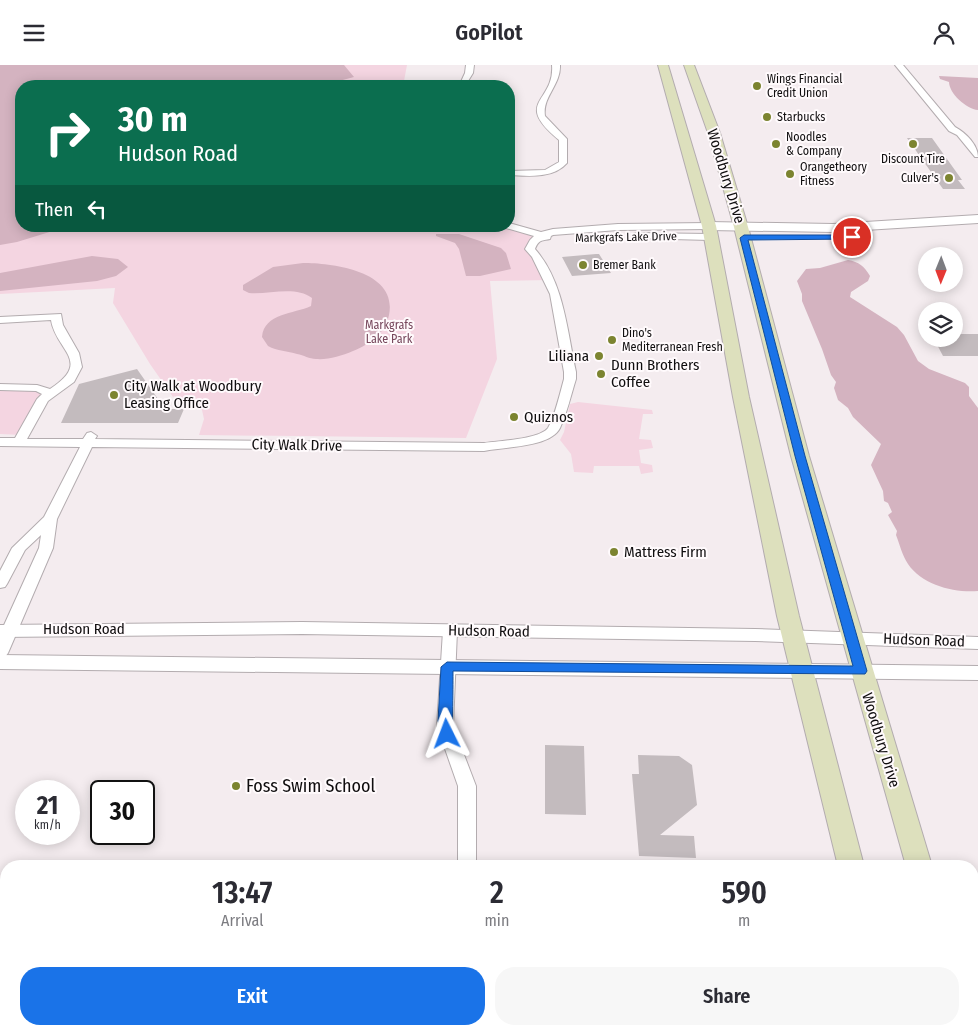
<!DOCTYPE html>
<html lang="en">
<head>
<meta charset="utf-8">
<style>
	:root { --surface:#fff; --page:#f7f7f7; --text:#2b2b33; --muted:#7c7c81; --accent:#1a73e8 }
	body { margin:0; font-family:"Fira Sans Condensed",sans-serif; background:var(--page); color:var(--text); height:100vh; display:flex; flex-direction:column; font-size:19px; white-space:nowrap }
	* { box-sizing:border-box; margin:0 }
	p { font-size:16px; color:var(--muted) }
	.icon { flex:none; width:28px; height:28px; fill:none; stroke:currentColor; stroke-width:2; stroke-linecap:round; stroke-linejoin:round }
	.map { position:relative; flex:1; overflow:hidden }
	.drawer { position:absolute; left:0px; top:795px; width:979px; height:175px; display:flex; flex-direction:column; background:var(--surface); border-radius:20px 20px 0 0; box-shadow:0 2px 12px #0003 }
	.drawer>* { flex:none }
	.banner { position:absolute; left:15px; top:15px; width:500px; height:152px; border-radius:20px; box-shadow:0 2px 12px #0003; background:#0b6e4f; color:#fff; overflow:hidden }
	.needle { width:32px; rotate:181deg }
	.fabs { position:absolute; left:918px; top:182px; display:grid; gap:10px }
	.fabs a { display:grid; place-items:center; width:45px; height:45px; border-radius:50%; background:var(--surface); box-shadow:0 2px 12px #0003; font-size:25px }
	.speed { position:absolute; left:15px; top:715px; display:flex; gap:10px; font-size:25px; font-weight:700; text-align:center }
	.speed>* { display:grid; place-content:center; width:65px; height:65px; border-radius:50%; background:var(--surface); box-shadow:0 2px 12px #0003; line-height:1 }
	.speed small { font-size:12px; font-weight:400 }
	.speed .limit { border:2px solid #111; border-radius:8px; background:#fff; color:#111 }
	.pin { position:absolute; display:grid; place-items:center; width:42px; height:42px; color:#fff; margin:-21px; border:2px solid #fff; border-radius:50%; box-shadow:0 1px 5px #0007 }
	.me { position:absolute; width:55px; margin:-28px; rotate:357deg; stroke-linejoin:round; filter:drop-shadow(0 0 4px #0008) }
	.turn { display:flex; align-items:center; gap:18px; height:105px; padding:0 20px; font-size:22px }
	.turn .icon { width:65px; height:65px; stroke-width:2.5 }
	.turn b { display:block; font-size:35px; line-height:42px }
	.then { display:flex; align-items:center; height:48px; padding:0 20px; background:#0003; gap:10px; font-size:19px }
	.eta { display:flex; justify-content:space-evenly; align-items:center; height:85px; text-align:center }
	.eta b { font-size:30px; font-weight:600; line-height:35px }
	.primary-button { display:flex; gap:10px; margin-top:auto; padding:10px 20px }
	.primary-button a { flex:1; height:58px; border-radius:20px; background:var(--accent); color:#fff; font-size:20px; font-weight:600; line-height:58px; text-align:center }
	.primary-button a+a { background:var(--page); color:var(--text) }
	header { display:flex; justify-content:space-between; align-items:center; height:65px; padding:0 20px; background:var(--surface); font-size:22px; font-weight:600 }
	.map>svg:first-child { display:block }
</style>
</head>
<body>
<header><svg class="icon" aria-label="menu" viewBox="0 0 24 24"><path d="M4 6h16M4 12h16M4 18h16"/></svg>GoPilot<svg class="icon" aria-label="person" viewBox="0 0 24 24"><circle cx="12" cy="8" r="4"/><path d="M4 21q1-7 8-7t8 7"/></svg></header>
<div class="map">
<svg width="978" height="970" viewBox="0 0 978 970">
	<rect width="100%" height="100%" fill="#f4ecef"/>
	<path fill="#f4d5e1" d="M0,0H407L404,16L398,21H21V161H509L542,170L530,182L549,215L490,216L497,294L466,373L199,370L204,354L202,345L193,342L189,337L181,339L175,331L173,332L150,299L113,238L115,223L0,229Z
		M0,322L51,328L23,370L0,369Z
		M578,337L652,345L653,349H643L639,374L651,375L653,383L639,385L641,398L652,400L653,407L641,409L639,401H594L593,408L574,407L571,389L560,375L564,367L570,339Z"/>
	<path fill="#d4b3c0" d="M0,0H344L354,12L339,16L290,21H21V161H69L17,177L0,180Z
		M939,11L978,13V45C966,44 949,28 949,17L940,14Z
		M436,169H459L501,183L506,188L511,204L480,211H466L459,184L455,178L436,171Z
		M92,191L118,194L128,202L116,211L97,216L0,226V208Z
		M848,195C859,197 864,201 870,211L868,216L851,227L850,232L897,262L904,270L918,296L929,304L965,318L969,322V331L978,343V526C954,528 922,520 908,499C902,490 900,480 896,470L897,466L888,450L892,447L888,438L884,436L883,426L871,400L881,379L853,352L848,343L838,335L834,323L836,317L831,310L822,284L802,236V229L797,216L806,204L820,203Z
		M303,198C333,198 398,206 389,250C385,269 370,279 353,286C341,291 328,295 316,294C309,294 304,290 297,289C288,286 277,286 268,281L262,272C264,248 294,249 311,241L312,233C295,220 268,230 249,228L243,225V220L273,202Z"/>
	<path fill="#c3bbbe" d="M907,73H932L962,115H958L965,124H943Z
		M596,189H599L611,208L572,211L562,192Z
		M954,269H978V291H943L934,274H954Z
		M137,304L165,344H184L178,358H61L79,319Z
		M545,680L584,681L586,750L545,749Z
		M638,690L679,691L692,700L697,740L660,770L694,771L696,793L639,791L632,709H639Z"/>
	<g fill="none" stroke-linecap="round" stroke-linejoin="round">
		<g stroke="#b3acaf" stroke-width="2">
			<path id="minor" d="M466,0H474L473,8L465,21H459L465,8Z
				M552,0H560C561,20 542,32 545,51L567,74V98C553,114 528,111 509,110V106L545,105L559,97V75C512,36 555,38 552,0Z
				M895,0H903L955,62C966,68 978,80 978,92H975L957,70L949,66Z
				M509,158L541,167L553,164L618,159L709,158L714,161L709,164L618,165L553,170L551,171L550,174C542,176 539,174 535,184C564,217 567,265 576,307V314C571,330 567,348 560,363C551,382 504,382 484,386L92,382L57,454L53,483L8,588L5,592L0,593V569L39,483L41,470L25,485L7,519L5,522L0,523V506L12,483L44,452L80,382L0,381V373H15L37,334L42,329L36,326L0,325V319L37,320L50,324C93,296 56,286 51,255L0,258V252L61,249L63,260L79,288L82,302L74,317L48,336L27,374H83L87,368L91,367L97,371L95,374L484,378C499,376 540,374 548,363C555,351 560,328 564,314V307L550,229L532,192L525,184L530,175L534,171L506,163L505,161H509Z
				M636,168L710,169L715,172L710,175L633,173V169Z
				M450,561L455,563L457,566L453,661L476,721V801H458V721L437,661L443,566L445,563Z"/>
		</g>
		<g stroke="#b3acaf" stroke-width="2">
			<path id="tertiary" d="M978,150V158L833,167L709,165L703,161L709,157L833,159Z
				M302,557L755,564L978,572V584L755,576L302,569L0,572V560Z
				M0,590L978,601V615L0,604Z"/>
		</g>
		<g stroke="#b3acaf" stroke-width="2">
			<path id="secondary" d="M658,0H668L716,161L749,332L799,551L864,801H838L777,551L733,332L702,161Z
				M684,0H694L720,68L748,162L809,391L932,801H906L791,391L734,162L708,68Z
				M972,953L978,958V970H953L951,964H972Z
				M875,964H905L907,970H877Z"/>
		</g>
		<use href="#minor" fill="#fff" fill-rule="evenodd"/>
		<use href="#tertiary" fill="#fff" fill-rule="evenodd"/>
		<use href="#secondary" fill="#dde0bd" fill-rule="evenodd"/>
	</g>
	<path fill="#1a73e8" stroke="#114b97" d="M852,170L855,171V174L748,175L805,391L867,606L865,609L453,606C453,615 453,669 451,673H442L438,656L441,602L447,597L853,601L795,391L740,173L744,170Z"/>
	<g fill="#7c8430" stroke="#fffafc" stroke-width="2">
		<circle cx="757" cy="21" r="5"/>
		<circle cx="767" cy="52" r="5"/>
		<circle cx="776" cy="79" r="5"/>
		<circle cx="913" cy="79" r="5"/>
		<circle cx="790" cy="109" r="5"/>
		<circle cx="949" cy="113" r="5"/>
		<circle cx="583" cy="200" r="5"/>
		<circle cx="612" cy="275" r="5"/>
		<circle cx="599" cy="291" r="5"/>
		<circle cx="601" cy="309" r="5"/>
		<circle cx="114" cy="330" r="5"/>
		<circle cx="514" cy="352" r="5"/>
		<circle cx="614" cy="487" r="5"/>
		<circle cx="236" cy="721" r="5"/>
	</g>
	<g text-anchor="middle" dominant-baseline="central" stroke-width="4" stroke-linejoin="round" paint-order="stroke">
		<g font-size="12" fill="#100e0f" stroke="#fffafc" text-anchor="start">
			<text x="767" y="14">Wings Financial<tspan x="767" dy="14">Credit Union</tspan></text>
			<text x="777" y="52">Starbucks</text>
			<text x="786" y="72">Noodles<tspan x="786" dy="14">&amp; Company</tspan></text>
			<text x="913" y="94" text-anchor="middle">Discount Tire</text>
			<text x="800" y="102">Orangetheory<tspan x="800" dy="14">Fitness</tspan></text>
			<text x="939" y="113" text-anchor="end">Culver's</text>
			<text x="593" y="200">Bremer Bank</text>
			<text x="622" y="268">Dino's<tspan x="622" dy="14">Mediterranean Fresh</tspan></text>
		</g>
		<g font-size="12" fill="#100e0f" stroke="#fffafc">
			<text transform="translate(626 172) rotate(-1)">Markgrafs Lake Drive</text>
		</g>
		<g font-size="12" fill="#76465b" stroke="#fffafc">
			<text x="389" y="260">Markgrafs<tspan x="389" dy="14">Lake Park</tspan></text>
		</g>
		<g font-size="15" fill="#100e0f" stroke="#fffafc">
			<text transform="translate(726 111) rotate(73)">Woodbury Drive</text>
			<text transform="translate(297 380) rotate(1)">City Walk Drive</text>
			<text x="84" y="564">Hudson Road</text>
			<text transform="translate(489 566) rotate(1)">Hudson Road</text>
			<text transform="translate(924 575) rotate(2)">Hudson Road</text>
			<text transform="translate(881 675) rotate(73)">Woodbury Drive</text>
		</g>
		<g font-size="15" fill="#100e0f" stroke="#fffafc" text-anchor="start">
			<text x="589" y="291" text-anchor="end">Liliana</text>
			<text x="611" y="300">Dunn Brothers<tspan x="611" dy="17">Coffee</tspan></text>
			<text x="124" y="321">City Walk at Woodbury<tspan x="124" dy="17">Leasing Office</tspan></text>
			<text x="524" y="352">Quiznos</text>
			<text x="624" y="487">Mattress Firm</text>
		</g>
		<g font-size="18" fill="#100e0f" stroke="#fffafc" text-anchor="start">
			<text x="246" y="721">Foss Swim School</text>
		</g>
	</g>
</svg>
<div class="fabs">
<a><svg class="needle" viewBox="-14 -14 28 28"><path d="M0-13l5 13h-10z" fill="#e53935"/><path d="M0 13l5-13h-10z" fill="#7c7c81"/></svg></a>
<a><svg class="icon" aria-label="layers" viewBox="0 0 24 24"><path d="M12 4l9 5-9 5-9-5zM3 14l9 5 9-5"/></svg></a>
</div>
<div class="speed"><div>21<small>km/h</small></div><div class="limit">30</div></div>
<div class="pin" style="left:852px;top:172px;background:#d93025"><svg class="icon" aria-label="arrive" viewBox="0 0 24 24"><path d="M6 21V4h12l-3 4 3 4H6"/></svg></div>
<svg class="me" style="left:447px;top:669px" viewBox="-20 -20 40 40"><path d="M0-17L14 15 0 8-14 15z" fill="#1a73e8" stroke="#fff" stroke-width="4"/></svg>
<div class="banner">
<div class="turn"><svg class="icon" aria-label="right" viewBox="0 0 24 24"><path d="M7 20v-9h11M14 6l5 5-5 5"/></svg><div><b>30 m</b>Hudson Road</div></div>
<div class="then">Then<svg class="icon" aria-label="left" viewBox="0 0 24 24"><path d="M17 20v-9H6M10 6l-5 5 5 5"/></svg></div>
</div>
<section class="drawer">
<div class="eta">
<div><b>13:47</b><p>Arrival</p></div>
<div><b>2</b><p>min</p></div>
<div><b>590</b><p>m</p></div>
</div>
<div class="primary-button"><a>Exit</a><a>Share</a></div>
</section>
</div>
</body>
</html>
